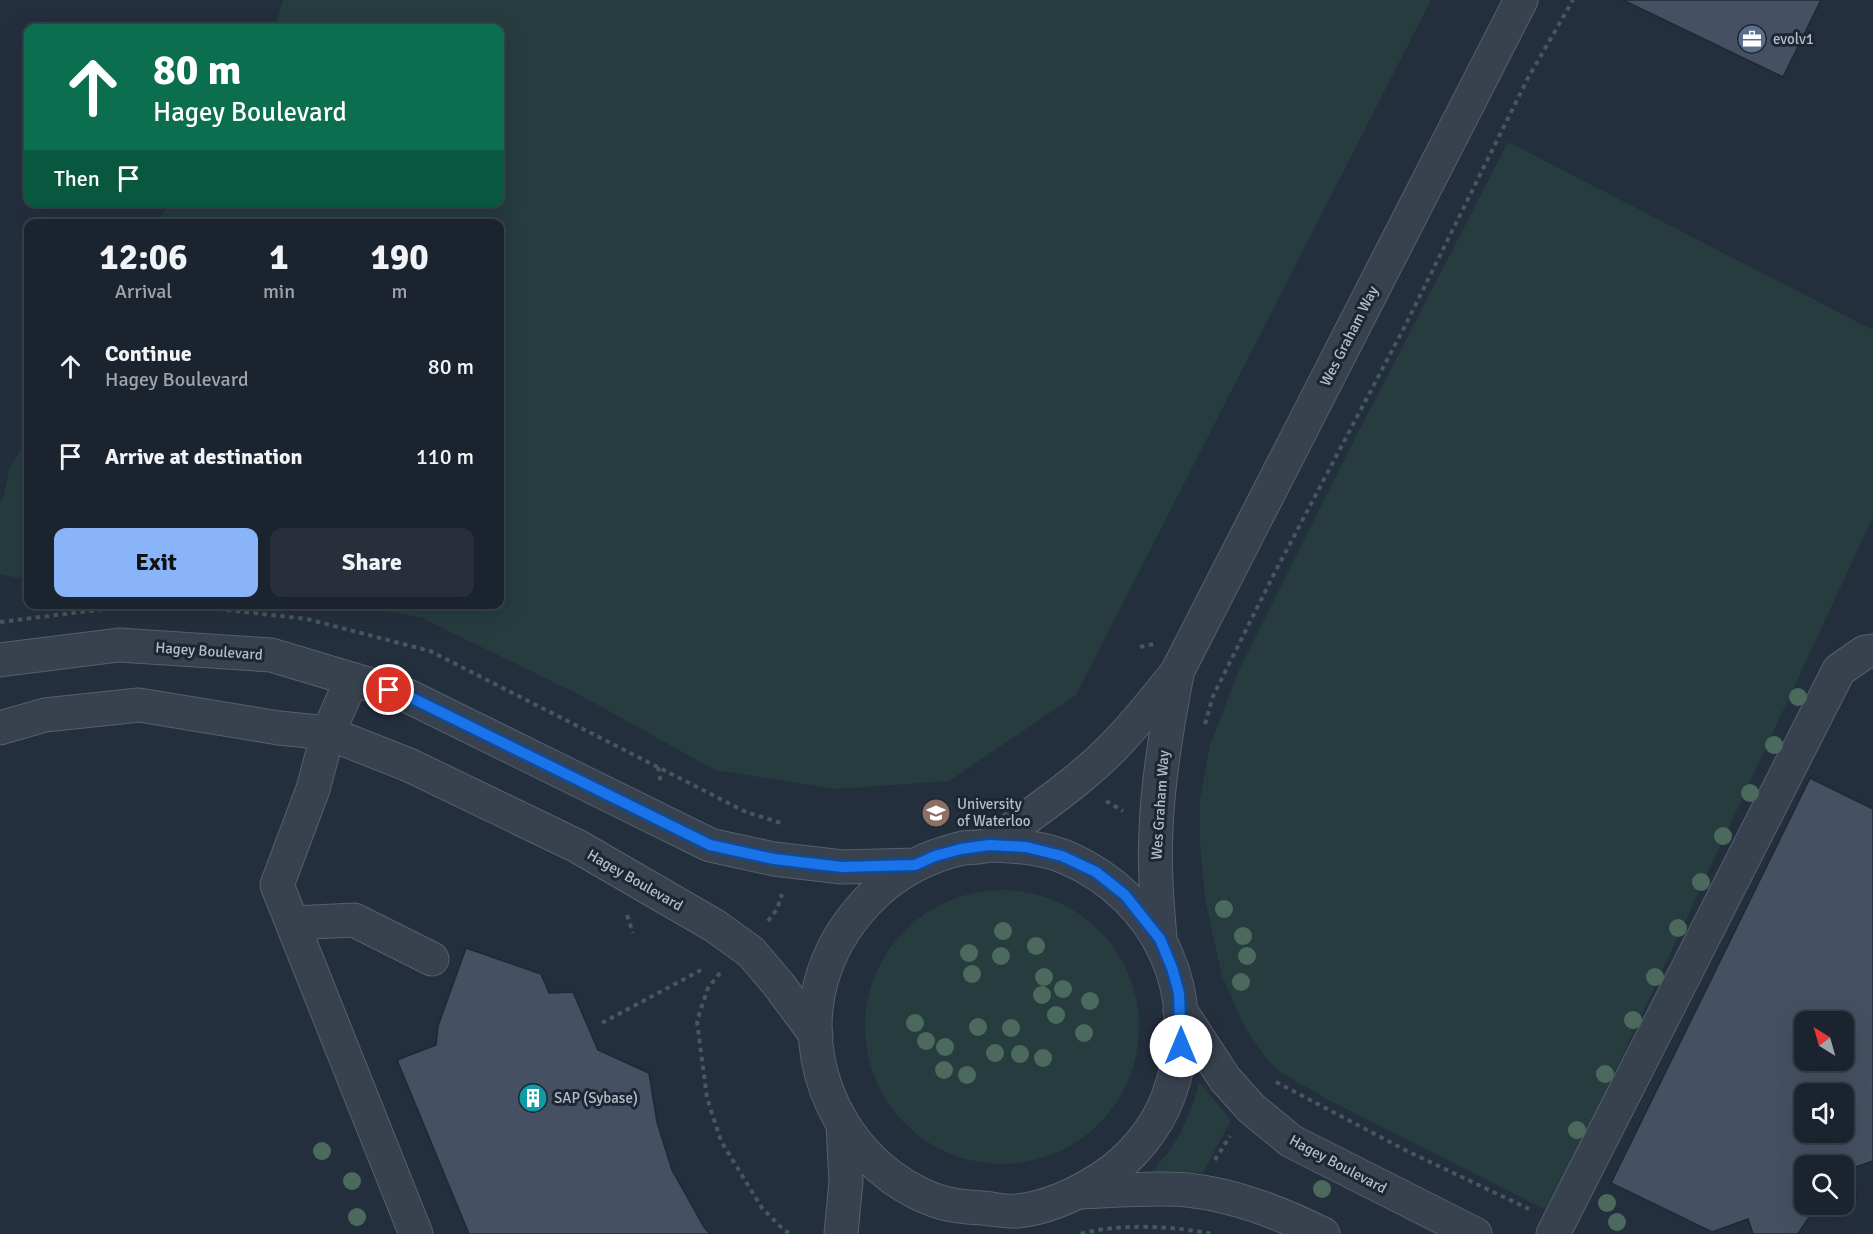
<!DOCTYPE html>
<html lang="en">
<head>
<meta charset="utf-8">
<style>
	:root { --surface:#1b232e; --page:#282f3a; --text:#f1f3f6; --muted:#a0a4aa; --line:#39404a; --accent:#8ab4f8 }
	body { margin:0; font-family:Signika,sans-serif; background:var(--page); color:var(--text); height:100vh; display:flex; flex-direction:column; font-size:22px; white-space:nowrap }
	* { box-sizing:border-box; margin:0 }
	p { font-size:20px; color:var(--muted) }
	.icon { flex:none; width:33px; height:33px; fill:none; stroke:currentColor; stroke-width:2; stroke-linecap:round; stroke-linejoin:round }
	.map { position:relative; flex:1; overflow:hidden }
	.drawer { position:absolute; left:24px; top:219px; width:480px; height:390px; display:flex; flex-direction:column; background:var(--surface); border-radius:12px; box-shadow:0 6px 24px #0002,0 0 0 2px var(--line) }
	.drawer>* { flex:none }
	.top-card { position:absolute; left:24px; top:24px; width:480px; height:183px; border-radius:12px; box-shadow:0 6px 24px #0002,0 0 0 2px var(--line); background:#0b6e4f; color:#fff; overflow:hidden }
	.needle { width:39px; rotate:323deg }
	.fabs { position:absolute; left:1794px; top:1011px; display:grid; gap:12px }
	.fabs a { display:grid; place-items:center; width:60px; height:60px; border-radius:12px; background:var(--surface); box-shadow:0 6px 24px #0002,0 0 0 2px var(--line); font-size:30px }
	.pin { position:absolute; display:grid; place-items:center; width:51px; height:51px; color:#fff; margin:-26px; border:3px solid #fff; border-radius:50%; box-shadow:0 2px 6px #0007 }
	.me { position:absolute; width:66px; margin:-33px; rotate:0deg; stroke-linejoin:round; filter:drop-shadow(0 0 4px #0008) }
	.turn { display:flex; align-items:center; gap:21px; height:126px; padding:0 30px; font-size:27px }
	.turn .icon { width:78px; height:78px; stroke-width:2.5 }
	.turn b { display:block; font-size:42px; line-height:51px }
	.then { display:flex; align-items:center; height:57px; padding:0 30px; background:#0003; gap:12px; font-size:22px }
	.eta { display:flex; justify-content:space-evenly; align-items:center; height:102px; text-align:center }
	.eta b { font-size:36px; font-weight:700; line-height:42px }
	.cta { display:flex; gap:12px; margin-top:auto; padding:12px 30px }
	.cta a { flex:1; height:69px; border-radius:12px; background:var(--accent); color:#111; font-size:24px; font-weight:700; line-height:69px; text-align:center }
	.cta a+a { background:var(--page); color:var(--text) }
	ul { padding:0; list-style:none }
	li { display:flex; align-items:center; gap:18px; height:90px; padding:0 30px }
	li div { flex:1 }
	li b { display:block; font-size:22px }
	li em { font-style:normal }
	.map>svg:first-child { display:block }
</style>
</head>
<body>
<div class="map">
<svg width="1873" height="1234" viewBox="0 0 1873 1234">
	<rect width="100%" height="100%" fill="#242f3e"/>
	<path fill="#263c3f" d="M283,0H1431L1076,695L949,781L836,789L715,770L580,695L422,618L355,605L500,604V224L156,223L169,203L500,202V28H273L277,21Z
		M1508,142L1873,330V517L1550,1212L1325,1098L1277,1070L1262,1053L1244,1026L1222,976L1205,899L1200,841V798L1210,745L1239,670L1343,462Z
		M28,437V578H17L0,574V502L2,503L10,468Z
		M865 1027a137 137 0 1 1 274 0a137 137 0 1 1-274 0Z
		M1199,1082L1231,1120L1203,1173L1151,1172C1177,1146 1191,1117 1199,1082Z"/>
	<path fill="#455162" stroke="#1f2835" stroke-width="1.5" fill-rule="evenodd" d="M1623,0H1821L1783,77Z
		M1810,778L1873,809V1161L1847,1170L1857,1198L1844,1202V1166H1804V1204H1837L1811,1214L1798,1234H1753L1748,1219L1712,1232L1611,1183ZM1804,1022H1844V1060H1804ZM1804,1094H1844V1132H1804Z
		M466,948L541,974L549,993L573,992L598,1050L649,1073L657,1122L672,1170L704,1227L710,1234H469L397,1060L436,1045L438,1026Z"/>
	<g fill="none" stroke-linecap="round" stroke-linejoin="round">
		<g stroke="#565f6c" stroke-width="35">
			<path id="minor" d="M0,660L119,645L271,655L408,696L710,845L774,859L842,867L915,865
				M352,679L328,733L313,789L277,885L416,1234
				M0,728L45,715L139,705L279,728L328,733L409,765L577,846L715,926L751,952L779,985L816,1035
				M989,845C1015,846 1041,847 1065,857C1161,898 1206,999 1168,1097C1156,1129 1131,1159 1102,1178C1077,1194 1048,1208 1017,1211C1006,1212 994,1209 982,1208C966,1207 950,1206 934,1200C853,1170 802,1080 818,995C830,933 876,878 936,856C945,853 954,850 963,848C972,847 983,848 991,844C1003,838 1014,827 1025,819C1057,796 1091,771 1118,742C1139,720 1158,696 1177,672L1521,0
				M293,923L354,920L432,959
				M1160,939C1157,902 1154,866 1156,829C1158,777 1167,725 1177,674
				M1180,1010L1225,1079L1251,1108L1291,1141L1475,1234
				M1080,1192C1114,1191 1153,1187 1187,1190C1235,1195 1280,1213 1323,1234
				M841,1234L846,1181L843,1126
				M1553,1234L1839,670L1865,652L1873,651"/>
		</g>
		<path stroke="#44595c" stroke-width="4" stroke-dasharray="4.5 4.5" stroke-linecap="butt" d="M173,604L307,619L430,651L746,812L781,823
			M0,622L146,604
			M1140,647L1154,644
			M1205,724L1213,696L1275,572L1405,326L1528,78L1573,0
			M658,767L661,783
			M1106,801L1123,811
			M627,915L633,933
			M768,921L777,909L782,894
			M720,973L708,988L697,1021L707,1098L721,1141L762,1208L785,1231L792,1234
			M602,1023L701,970
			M1276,1082L1407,1151L1529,1209
			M1215,1160L1230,1136
			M1081,1234C1116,1223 1176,1226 1212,1234"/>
		<use href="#minor" stroke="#38414e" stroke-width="33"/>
	</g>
	<g fill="#4b6a5d">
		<circle cx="1798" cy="697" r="9"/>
		<circle cx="1774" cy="745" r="9"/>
		<circle cx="1750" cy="793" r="9"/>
		<circle cx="1723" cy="836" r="9"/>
		<circle cx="1701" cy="882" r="9"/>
		<circle cx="1224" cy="909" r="9"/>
		<circle cx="1678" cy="928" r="9"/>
		<circle cx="1003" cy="931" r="9"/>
		<circle cx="1243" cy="936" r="9"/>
		<circle cx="1036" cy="946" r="9"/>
		<circle cx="969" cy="953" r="9"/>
		<circle cx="1001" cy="956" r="9"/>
		<circle cx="1247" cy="956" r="9"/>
		<circle cx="972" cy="974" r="9"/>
		<circle cx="1044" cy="977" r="9"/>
		<circle cx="1655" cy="977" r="9"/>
		<circle cx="1241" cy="982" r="9"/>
		<circle cx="1063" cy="989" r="9"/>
		<circle cx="1042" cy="995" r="9"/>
		<circle cx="1090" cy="1001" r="9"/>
		<circle cx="1056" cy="1015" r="9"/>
		<circle cx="1633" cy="1020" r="9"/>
		<circle cx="915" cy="1023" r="9"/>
		<circle cx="978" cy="1027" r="9"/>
		<circle cx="1011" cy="1028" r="9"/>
		<circle cx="1084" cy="1033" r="9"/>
		<circle cx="926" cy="1041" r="9"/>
		<circle cx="945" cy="1047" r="9"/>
		<circle cx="995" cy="1053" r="9"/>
		<circle cx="1020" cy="1054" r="9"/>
		<circle cx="1043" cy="1058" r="9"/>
		<circle cx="944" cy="1070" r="9"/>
		<circle cx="1605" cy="1074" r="9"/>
		<circle cx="967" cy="1075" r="9"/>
		<circle cx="1577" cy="1130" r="9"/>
		<circle cx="322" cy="1151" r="9"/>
		<circle cx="352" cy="1181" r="9"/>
		<circle cx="1322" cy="1189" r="9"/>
		<circle cx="1607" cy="1203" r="9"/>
		<circle cx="357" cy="1217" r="9"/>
		<circle cx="1617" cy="1222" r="9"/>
	</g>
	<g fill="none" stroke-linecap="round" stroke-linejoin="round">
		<g stroke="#114b97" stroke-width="15">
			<path id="route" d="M389,690L408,696L710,845L774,859L842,867L915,865L935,856L961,849L989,845L1026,847L1062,856L1096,872L1125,895L1160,939L1172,968L1179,993L1181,1046"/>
		</g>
		<use href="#route" stroke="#1a73e8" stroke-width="10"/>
	</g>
	<defs>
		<g id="office-disc" transform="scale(1.5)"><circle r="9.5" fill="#5c6f8a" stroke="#1d2633"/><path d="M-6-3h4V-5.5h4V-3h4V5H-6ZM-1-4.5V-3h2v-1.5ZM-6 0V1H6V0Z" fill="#fff"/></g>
		<g id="university-disc" transform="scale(1.5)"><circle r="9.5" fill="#8d6e63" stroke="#1d2633"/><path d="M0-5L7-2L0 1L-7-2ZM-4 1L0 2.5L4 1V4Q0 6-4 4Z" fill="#fff"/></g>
		<g id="building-disc" transform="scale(1.5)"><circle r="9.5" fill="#0f9aa8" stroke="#1d2633"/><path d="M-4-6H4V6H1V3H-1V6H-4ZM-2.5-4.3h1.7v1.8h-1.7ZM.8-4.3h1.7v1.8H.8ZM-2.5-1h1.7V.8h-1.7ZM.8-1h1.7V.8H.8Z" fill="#fff"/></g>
	</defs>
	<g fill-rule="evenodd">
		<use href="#office-disc" x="1752" y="39"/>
		<use href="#university-disc" x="936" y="813"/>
		<use href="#building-disc" x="533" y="1098"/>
	</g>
	<g text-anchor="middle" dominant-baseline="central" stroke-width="6" stroke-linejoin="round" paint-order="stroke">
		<g font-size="15" fill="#b4bcc9" stroke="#1d2633" text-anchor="start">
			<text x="1773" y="39">evolv1</text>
			<text x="957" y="804">University<tspan x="957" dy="17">of Waterloo</tspan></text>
			<text x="554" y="1098">SAP (Sybase)</text>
		</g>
		<g font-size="15" fill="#b4bcc9" stroke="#1d2633">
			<text transform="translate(1349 336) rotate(-63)">Wes Graham Way</text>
			<text transform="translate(209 651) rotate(4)">Hagey Boulevard</text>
			<text transform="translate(1160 805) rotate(-86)">Wes Graham Way</text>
			<text transform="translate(635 880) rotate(30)">Hagey Boulevard</text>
			<text transform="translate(1338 1164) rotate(28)">Hagey Boulevard</text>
		</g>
	</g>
</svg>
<div class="fabs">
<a><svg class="needle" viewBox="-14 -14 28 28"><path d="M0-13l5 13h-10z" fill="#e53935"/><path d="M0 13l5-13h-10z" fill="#a0a4aa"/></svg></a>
<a><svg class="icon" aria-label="sound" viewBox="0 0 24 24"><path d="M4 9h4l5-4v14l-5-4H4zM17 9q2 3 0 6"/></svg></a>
<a><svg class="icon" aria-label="search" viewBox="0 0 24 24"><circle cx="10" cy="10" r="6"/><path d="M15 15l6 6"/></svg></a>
</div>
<div class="pin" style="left:389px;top:690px;background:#d93025"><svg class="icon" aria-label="arrive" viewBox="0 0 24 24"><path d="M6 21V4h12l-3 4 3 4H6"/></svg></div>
<svg class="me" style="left:1181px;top:1046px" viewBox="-20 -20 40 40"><circle r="19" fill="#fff"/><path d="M0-13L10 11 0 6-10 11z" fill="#1a73e8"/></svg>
<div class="top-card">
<div class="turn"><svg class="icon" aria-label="ahead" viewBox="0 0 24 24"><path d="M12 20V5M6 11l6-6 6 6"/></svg><div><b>80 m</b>Hagey Boulevard</div></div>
<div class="then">Then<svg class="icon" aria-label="arrive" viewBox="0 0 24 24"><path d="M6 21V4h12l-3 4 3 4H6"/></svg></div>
</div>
<section class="drawer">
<div class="eta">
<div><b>12:06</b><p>Arrival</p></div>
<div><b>1</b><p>min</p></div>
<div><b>190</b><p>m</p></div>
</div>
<ul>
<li><svg class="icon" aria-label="ahead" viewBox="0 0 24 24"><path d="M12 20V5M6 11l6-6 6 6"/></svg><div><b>Continue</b><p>Hagey Boulevard</p></div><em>80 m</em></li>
<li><svg class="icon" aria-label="arrive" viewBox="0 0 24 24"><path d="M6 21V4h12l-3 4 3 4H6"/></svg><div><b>Arrive at destination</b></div><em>110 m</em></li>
</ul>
<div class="cta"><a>Exit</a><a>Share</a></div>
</section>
</div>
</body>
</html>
